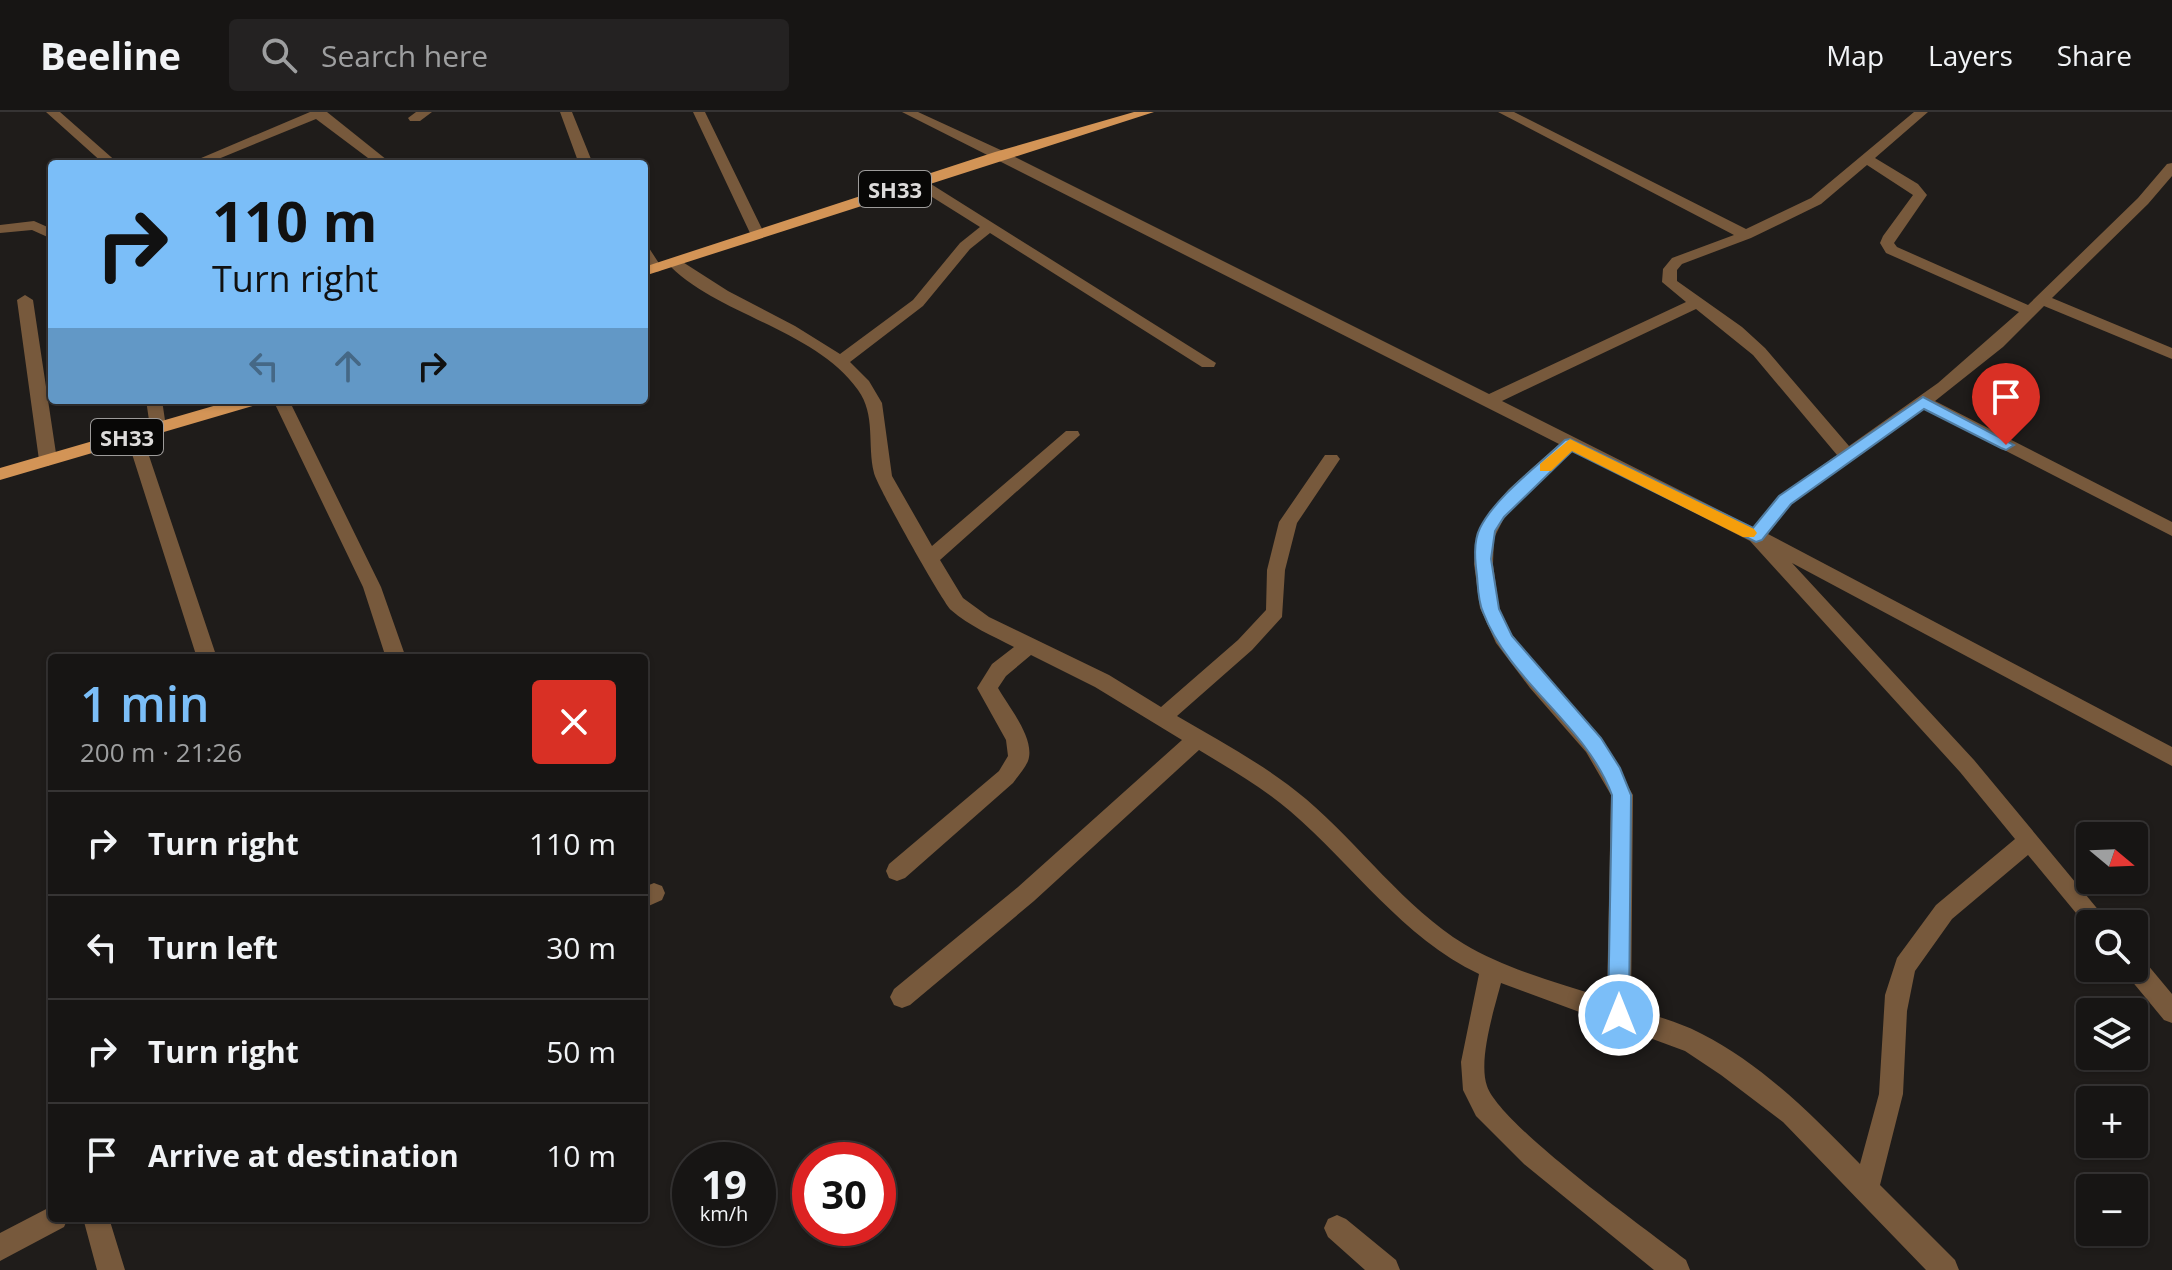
<!DOCTYPE html>
<html lang="en">
<head>
<meta charset="utf-8">
<style>
	:root { --surface:#171514; --page:#242222; --text:#f1f3f6; --muted:#9e9fa0; --line:#363434; --accent:#7bbef8 }
	body { margin:0; font-family:"Open Sans",sans-serif; background:var(--page); color:var(--text); height:100vh; display:flex; flex-direction:column; font-size:30px; white-space:nowrap }
	* { box-sizing:border-box; margin:0 }
	p { font-size:26px; color:var(--muted) }
	.icon { flex:none; width:44px; height:44px; fill:none; stroke:currentColor; stroke-width:2; stroke-linecap:round; stroke-linejoin:round }
	.map { position:relative; flex:1; overflow:hidden }
	.details { position:absolute; left:48px; top:542px; width:600px; height:568px; display:flex; flex-direction:column; background:var(--surface); border-radius:8px; box-shadow:0 2px 6px #0004,0 0 0 2px var(--line) }
	.details>* { flex:none }
	.guide { position:absolute; left:48px; top:48px; width:600px; height:244px; border-radius:8px; box-shadow:0 2px 6px #0004,0 0 0 2px var(--line); background:#7bbef8; color:#111; overflow:hidden }
	.needle { width:52px; rotate:109deg }
	.controls { position:absolute; left:2076px; top:710px; display:grid; gap:16px }
	.controls a { display:grid; place-items:center; width:72px; height:72px; border-radius:8px; background:var(--surface); box-shadow:0 2px 6px #0004,0 0 0 2px var(--line); font-size:40px }
	.speed { position:absolute; left:672px; top:1030px; display:flex; gap:16px; font-size:40px; font-weight:700; text-align:center }
	.speed>* { display:grid; place-content:center; width:104px; height:104px; border-radius:50%; background:var(--surface); box-shadow:0 2px 6px #0004,0 0 0 2px var(--line); line-height:1 }
	.speed small { font-size:20px; font-weight:400 }
	.speed .limit { border:12px solid #d22; background:#fff; color:#111 }
	.pin { position:absolute; display:grid; place-items:center; width:68px; height:68px; color:#fff; margin:-82px -34px; border-radius:50% 50% 50% 0; rotate:-45deg; box-shadow:0 0 8px #0007 }
	.pin .icon { rotate:45deg }
	.me { position:absolute; width:88px; margin:-44px; rotate:0deg; stroke-linejoin:round; filter:drop-shadow(0 0 6px #0008) }
	.turn { display:flex; align-items:center; gap:28px; height:168px; padding:0 32px; font-size:36px }
	.turn .icon { width:104px; height:104px; stroke-width:2.5 }
	.turn b { display:block; font-size:56px; line-height:68px }
	.lanes { display:flex; align-items:center; height:76px; padding:0 32px; background:#0003; justify-content:center; gap:40px; direction:ltr }
	.lanes .off { opacity:.35 }
	.round { display:grid; place-items:center; flex:none; width:84px; height:84px; border-radius:8px; background:var(--page) }
	.headline { display:flex; align-items:center; justify-content:space-between; height:136px; padding:0 32px }
	h1 { font-size:48px; font-weight:600; line-height:60px; color:var(--accent) }
	ul { padding:0; list-style:none }
	li { display:flex; align-items:center; gap:24px; height:104px; padding:0 32px; border-top:2px solid var(--line) }
	li div { flex:1 }
	li b { display:block; font-size:30px }
	li em { font-style:normal }
	header { display:flex; align-items:center; gap:48px; box-sizing:border-box; height:112px; padding:0 40px; background:var(--surface); border-bottom:2px solid var(--line) }
	header strong { font-size:38px }
	nav { display:flex; gap:44px; margin-inline-start:auto; font-size:28px }
	.search { width:560px; height:72px; background:var(--page); display:flex; align-items:center; gap:20px; box-sizing:border-box; padding:0 28px; border-radius:8px; color:var(--muted); font-size:30px }
	.map>svg:first-child { display:block }
</style>
</head>
<body>
<header>
<strong>Beeline</strong>
<div class="search"><svg class="icon" aria-label="search" viewBox="0 0 24 24"><circle cx="10" cy="10" r="6"/><path d="M15 15l6 6"/></svg>Search here</div>
<nav><a>Map</a><a>Layers</a><a>Share</a></nav>
</header>
<div class="map">
<svg width="2172" height="1158" viewBox="0 0 2172 1158">
	<rect width="100%" height="100%" fill="#1f1c1a"/>
	<g fill="none" stroke-linecap="round" stroke-linejoin="round">
		<path fill="#77593c" fill-rule="evenodd" d="M46,0H60L119,52H104Z
			M310,0H327L392,52H376L316,7L206,52H187Z
			M416,0H432L420,9H410L408,6Z
			M560,0H572L593,52H579Z
			M693,0H705L764,121L762,124H752L750,121Z
			M902,0H918L1005,40L1489,282L1686,190L1662,170L1663,157L1672,146L1734,123L1498,0H1514L1746,117L1811,86L1914,0H1928L1875,46L1918,72L1927,83L1894,131L1897,135L2028,193L2138,86L2167,52L2172,51V64L2148,92L2052,186L2172,236V247L2044,194L2003,235L1935,289L2172,410V424L1924,297L1791,392L1768,422L2172,635V654L1792,451L1974,648L2110,812H2090V818L2028,743L1952,807L1915,859L1907,899L1903,982L1880,1073L1955,1148L1959,1158H1926L1783,1010L1721,963L1685,939L1501,871C1494,898 1478,948 1487,974C1500,1013 1647,1118 1686,1148L1690,1158H1654L1524,1052L1476,1004L1463,978L1461,950L1479,862C1402,825 1354,754 1290,699C1262,675 1230,657 1199,638L1034,789L910,893L902,896L894,893L890,885L894,877L1018,775L1182,628L1095,575L1031,543L1006,564L998,576C1008,594 1036,627 1028,649C1025,656 1018,664 1013,671L905,766L897,769L889,766L886,759L889,752L999,659L1008,644L1006,628L977,576L992,552L1014,535C993,524 969,514 951,498C942,489 877,374 874,361C867,332 876,303 858,278C814,216 715,203 666,150L673,146L678,147L728,179L795,214L840,242L913,188L960,131L980,115L913,73V67H923L1216,251L1214,255H1202L990,121L970,137L923,194L850,250L869,269L882,291L892,364L932,434L1066,319H1078L1080,323L940,448L963,486L989,505L1109,563L1161,595L1238,528L1266,498L1267,458L1279,410L1325,343H1337L1340,347L1297,411L1285,458L1282,505L1252,538L1177,604C1221,630 1267,654 1306,687C1359,732 1405,796 1464,832C1507,858 1560,871 1607,887L1611,683L1586,640L1530,576L1496,531L1480,496L1474,452L1477,421L1490,399L1509,377L1559,332ZM1867,53L1913,83L1883,124L1880,131L1886,141L2019,200L1938,271L1849,334L1765,236L1742,215L1677,169V158L1682,152L1751,126L1821,92ZM1696,197L1753,243L1837,343L1779,384L1753,415L1502,289ZM1573,339L1750,429L1960,660L2015,727L1936,793L1897,846L1885,883L1879,982L1860,1052C1813,1004 1763,953 1702,922C1680,910 1654,904 1631,896L1633,683L1601,628L1544,565L1511,521L1499,496L1493,452L1494,426L1503,408L1522,386Z
			M34,109L52,117V127L32,118L0,121V113Z
			M644,135L649,136L662,156L660,159L655,160C643,157 644,145 644,135Z
			M25,183L33,188L57,348L48,354L39,348L17,188Z
			M146,288H162L166,315L164,319L158,321L150,315Z
			M273,288H289L381,475L406,546H386L363,475Z
			M134,317L142,323L217,546H197L126,323Z
			M654,771L662,774L665,781L662,788L644,796V775Z
			M2134,843L2142,846L2172,882V911L2164,908L2126,862L2123,856H2134Z
			M52,1094V1106H68L64,1115L0,1149V1121Z
			M1337,1103L1346,1107L1396,1148L1400,1158H1365L1328,1125L1324,1116L1328,1107Z
			M83,1106H109L125,1158H97Z"/>
		<path fill="#d39456" fill-rule="evenodd" d="M1134,0H1154L644,164V155L995,40Z
			M234,288H261L259,292L0,368V356Z"/>
	</g>
	<path fill="#7bbef8" stroke="#507ca1" stroke-width="2" d="M1923,285L2014,333L2006,338L2001,336L1924,297L1791,392L1762,428L1756,430L1572,339L1504,405L1495,419L1491,447L1499,497L1512,524L1601,626L1620,656L1631,683L1629,903L1626,911L1619,914L1611,911L1608,903L1612,683C1585,611 1510,571 1483,500C1478,489 1478,475 1477,464C1475,449 1473,430 1480,416C1496,384 1539,353 1565,328L1570,327L1753,416L1779,384Z"/>
	<path fill="#f59e0b" d="M1570,327L1754,417L1757,421L1754,425H1743L1572,339L1551,359H1540V352Z"/>
	<g text-anchor="middle" dominant-baseline="central" stroke-width="6" stroke-linejoin="round" paint-order="stroke">
		<g fill="#080706" stroke="#9d9b9a" stroke-width="2">
			<rect x="859" y="59" width="72" height="36" rx="6"/>
			<rect x="91" y="307" width="72" height="36" rx="6"/>
		</g>
		<g font-size="22" font-weight="bold" fill="#dddbda">
			<text x="895" y="77">SH33</text>
			<text x="127" y="325">SH33</text>
		</g>
	</g>
</svg>
<div class="controls">
<a><svg class="needle" viewBox="-14 -14 28 28"><path d="M0-13l5 13h-10z" fill="#e53935"/><path d="M0 13l5-13h-10z" fill="#9e9fa0"/></svg></a>
<a><svg class="icon" aria-label="search" viewBox="0 0 24 24"><circle cx="10" cy="10" r="6"/><path d="M15 15l6 6"/></svg></a>
<a><svg class="icon" aria-label="layers" viewBox="0 0 24 24"><path d="M12 4l9 5-9 5-9-5zM3 14l9 5 9-5"/></svg></a>
<a>+</a>
<a>−</a>
</div>
<div class="speed"><div>19<small>km/h</small></div><div class="limit">30</div></div>
<div class="pin" style="left:2006px;top:333px;background:#d93025"><svg class="icon" aria-label="arrive" viewBox="0 0 24 24"><path d="M6 21V4h12l-3 4 3 4H6"/></svg></div>
<svg class="me" style="left:1619px;top:903px" viewBox="-20 -20 40 40"><circle r="17" fill="#7bbef8" stroke="#fff" stroke-width="3"/><path d="M0-11L8 9 0 5-8 9z" fill="#fff"/></svg>
<div class="guide">
<div class="turn"><svg class="icon" aria-label="right" viewBox="0 0 24 24"><path d="M7 20v-9h11M14 6l5 5-5 5"/></svg><div><b>110 m</b>Turn right</div></div>
<div class="lanes"><svg class="icon off" aria-label="left" viewBox="0 0 24 24"><path d="M17 20v-9H6M10 6l-5 5 5 5"/></svg><svg class="icon off" aria-label="ahead" viewBox="0 0 24 24"><path d="M12 20V5M6 11l6-6 6 6"/></svg><svg class="icon" aria-label="right" viewBox="0 0 24 24"><path d="M7 20v-9h11M14 6l5 5-5 5"/></svg></div>
</div>
<section class="details">
<div class="headline"><div><h1>1 min</h1><p>200 m · 21:26</p></div><a class="round" style="background:#d93025;color:#fff"><svg class="icon" aria-label="close" viewBox="0 0 24 24"><path d="M6 6l12 12M18 6L6 18"/></svg></a></div>
<ul>
<li><svg class="icon" aria-label="right" viewBox="0 0 24 24"><path d="M7 20v-9h11M14 6l5 5-5 5"/></svg><div><b>Turn right</b></div><em>110 m</em></li>
<li><svg class="icon" aria-label="left" viewBox="0 0 24 24"><path d="M17 20v-9H6M10 6l-5 5 5 5"/></svg><div><b>Turn left</b></div><em>30 m</em></li>
<li><svg class="icon" aria-label="right" viewBox="0 0 24 24"><path d="M7 20v-9h11M14 6l5 5-5 5"/></svg><div><b>Turn right</b></div><em>50 m</em></li>
<li><svg class="icon" aria-label="arrive" viewBox="0 0 24 24"><path d="M6 21V4h12l-3 4 3 4H6"/></svg><div><b>Arrive at destination</b></div><em>10 m</em></li>
</ul>
</section>
</div>
</body>
</html>
